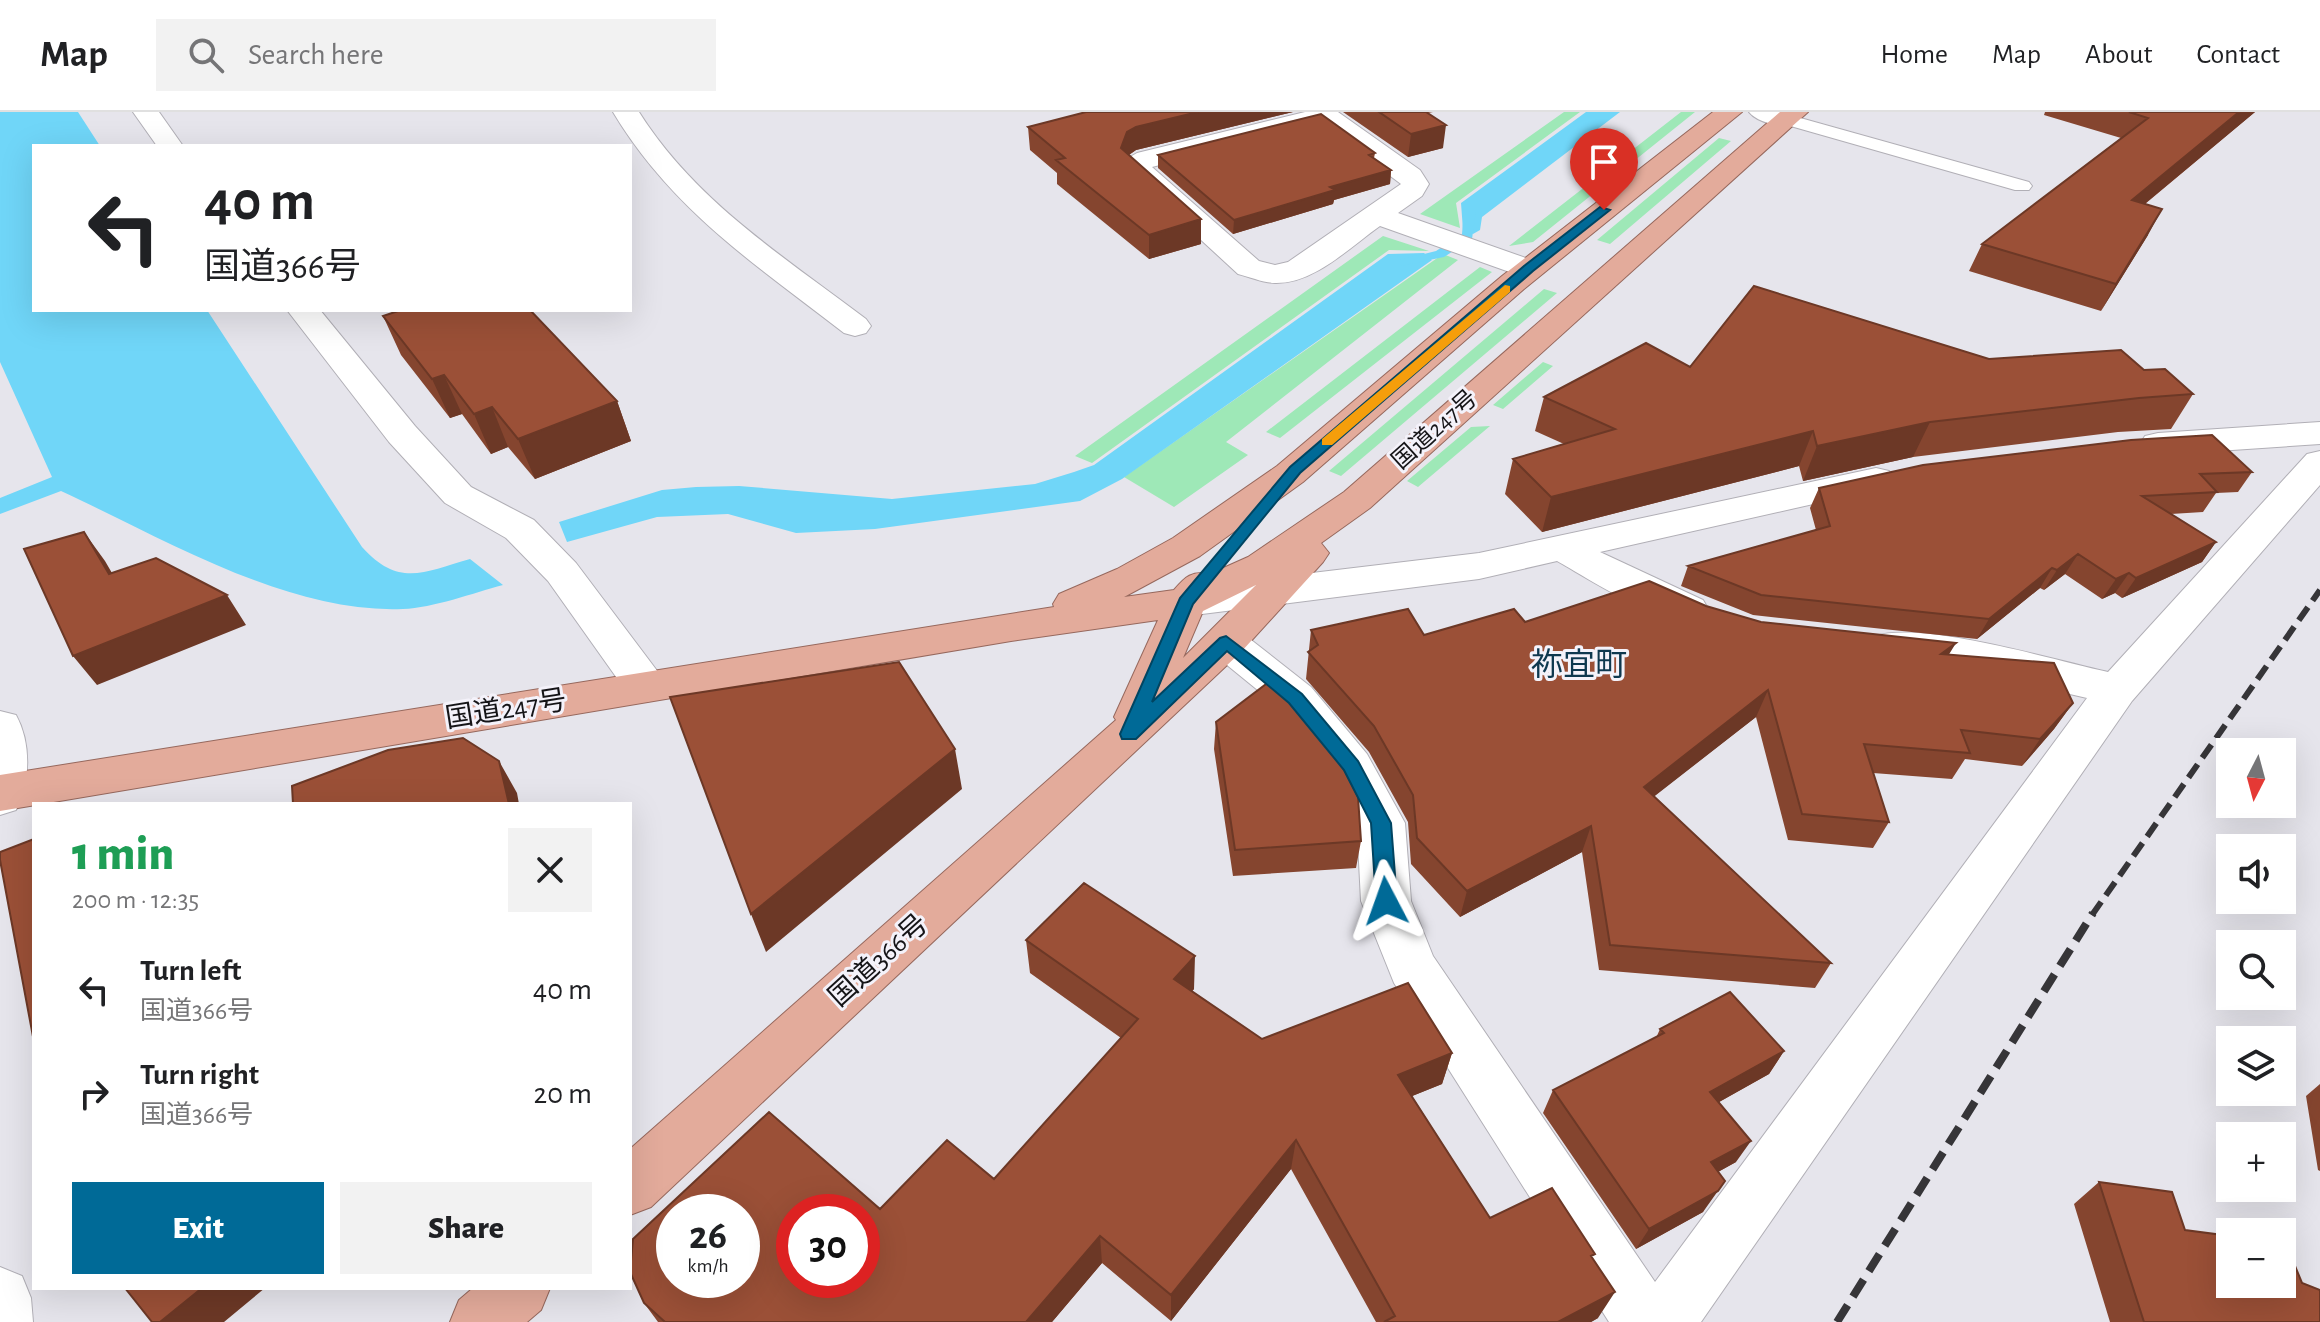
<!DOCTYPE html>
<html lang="en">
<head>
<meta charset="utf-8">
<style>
	:root { --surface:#fff; --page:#f2f2f2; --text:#202124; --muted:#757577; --line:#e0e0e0; --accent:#006a97 }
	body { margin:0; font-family:"Alegreya Sans","Noto Sans JP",sans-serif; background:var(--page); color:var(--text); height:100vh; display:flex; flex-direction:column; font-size:30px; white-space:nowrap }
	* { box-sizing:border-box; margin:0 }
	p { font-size:26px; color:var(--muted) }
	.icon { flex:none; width:44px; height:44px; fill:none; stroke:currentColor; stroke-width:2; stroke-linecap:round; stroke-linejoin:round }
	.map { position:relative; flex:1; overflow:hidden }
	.side { position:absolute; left:32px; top:690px; width:600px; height:488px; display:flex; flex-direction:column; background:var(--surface); border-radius:0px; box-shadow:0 8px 32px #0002 }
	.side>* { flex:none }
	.banner { position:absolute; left:32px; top:32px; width:600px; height:168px; border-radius:0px; box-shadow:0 8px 32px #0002; background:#fff; color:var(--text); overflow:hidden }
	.needle { width:52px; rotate:186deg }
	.fabs { position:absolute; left:2216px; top:626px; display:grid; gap:16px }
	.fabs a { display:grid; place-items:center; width:80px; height:80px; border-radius:0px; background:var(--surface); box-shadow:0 8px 32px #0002; font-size:40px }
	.speed { position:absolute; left:656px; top:1082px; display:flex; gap:16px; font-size:40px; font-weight:700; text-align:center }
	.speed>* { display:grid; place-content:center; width:104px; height:104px; border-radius:50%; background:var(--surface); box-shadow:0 8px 32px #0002; line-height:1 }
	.speed small { font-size:20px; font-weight:400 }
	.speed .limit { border:12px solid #d22; background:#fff; color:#111 }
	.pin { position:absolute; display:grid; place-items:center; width:68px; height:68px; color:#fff; margin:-82px -34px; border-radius:50% 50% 50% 0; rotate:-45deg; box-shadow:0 0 8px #0007 }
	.pin .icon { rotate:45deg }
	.me { position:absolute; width:88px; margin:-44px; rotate:356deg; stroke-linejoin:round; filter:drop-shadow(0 0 6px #0008) }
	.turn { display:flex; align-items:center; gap:28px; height:168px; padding:0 40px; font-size:36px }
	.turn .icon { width:104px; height:104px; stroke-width:2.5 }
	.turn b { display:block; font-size:56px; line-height:68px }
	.round { display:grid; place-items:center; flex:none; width:84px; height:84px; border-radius:0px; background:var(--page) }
	.summary { display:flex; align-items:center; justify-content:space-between; height:136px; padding:0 40px }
	h1 { font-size:48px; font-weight:800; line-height:60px; color:#1e9e55 }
	.cta { display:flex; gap:16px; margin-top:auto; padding:16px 40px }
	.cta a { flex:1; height:92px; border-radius:0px; background:var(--accent); color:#fff; font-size:32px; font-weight:800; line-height:92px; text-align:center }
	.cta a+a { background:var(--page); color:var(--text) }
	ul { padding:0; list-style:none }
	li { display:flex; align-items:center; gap:24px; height:104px; padding:0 40px }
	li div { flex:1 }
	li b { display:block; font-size:30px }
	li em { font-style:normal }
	header { display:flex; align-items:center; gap:48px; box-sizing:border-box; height:112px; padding:0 40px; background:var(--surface); border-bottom:2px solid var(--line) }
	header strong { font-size:38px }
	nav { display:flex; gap:44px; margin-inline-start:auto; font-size:28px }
	.search { width:560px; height:72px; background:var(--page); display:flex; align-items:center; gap:20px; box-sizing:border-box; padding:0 28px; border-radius:0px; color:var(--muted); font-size:30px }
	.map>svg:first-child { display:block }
</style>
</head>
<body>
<header>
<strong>Map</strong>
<div class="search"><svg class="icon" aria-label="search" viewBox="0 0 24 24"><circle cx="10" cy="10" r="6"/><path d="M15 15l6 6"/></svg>Search here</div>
<nav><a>Home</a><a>Map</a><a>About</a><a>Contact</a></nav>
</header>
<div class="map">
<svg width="2320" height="1210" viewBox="0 0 2320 1210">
	<rect width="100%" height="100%" fill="#e6e5ec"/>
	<path fill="#9ee8b7" d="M1564,0H1580L1456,91L1460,116L1420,102Z
		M1681,0H1695L1533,130L1509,134Z
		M1719,26L1731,29L1610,132L1597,128Z
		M1383,124L1429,139L1389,138L1092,351L1075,344Z
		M1443,142L1458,148L1226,330L1248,343L1174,395L1124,365Z
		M1480,155L1492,160L1280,326L1266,320Z
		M1544,177L1557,181L1341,364L1329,359Z
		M1543,250L1553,254L1503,297L1493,293Z
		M1490,314L1418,375L1407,369L1471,315Z"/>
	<path fill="#70d6f8" d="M0,0H78L100,34H34V198H207L362,435C399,476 424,460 470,447L503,473C473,481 433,496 403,497C288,502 163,426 61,379L0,402V386L52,365L0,250Z
		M1586,0H1620L1482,105L1480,118L1473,122L1463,118L1461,91Z
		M1424,141L1432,148L1122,367L1080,389L875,417L796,421L728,402L657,405L567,430L559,410L662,378L696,375L739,374L892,387L1035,372L1074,360L1094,353L1388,142Z"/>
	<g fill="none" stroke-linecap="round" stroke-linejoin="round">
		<path fill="#70d6f8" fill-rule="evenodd" d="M1470,94L1476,98L1472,127L1444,145L1400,154V148L1436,139L1462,122L1464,98Z"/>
		<g stroke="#b1afb6" stroke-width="2">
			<path id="service" d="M1786,2L2029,70L2032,74L2029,78H2015L1780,11L1777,7L1780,3Z"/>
		</g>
		<g stroke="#b1afb6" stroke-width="2">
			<path id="minor" d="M133,0H159L183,34H157Z
				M613,0H639C695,89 784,145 866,207L871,214L866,221L855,224L844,221C756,153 671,97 613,0Z
				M1305,0H1338L1420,58L1429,72L1422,84L1398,101L1540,151L1544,157L1540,163L1529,166L1518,163L1380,114C1350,135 1314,172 1275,171C1264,171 1250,165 1238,162L1124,57L1130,45L1137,41ZM1321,12L1401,72L1288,150L1275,153L1259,149L1152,55Z
				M1749,0H1790L1799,7L1795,13C1782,16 1758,11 1749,0Z
				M287,198H320L415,314L471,375L534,408L576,451L661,564L668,575L661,586L646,590L631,586L548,469L506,426L445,391L389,330Z
				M2320,310V332L2158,343L2145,340L2140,332L2145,324L2158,321Z
				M2320,339V373L2132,589L1701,1210H1609L1394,871L1361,789L1357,711L1334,665L1281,597L1211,540L1205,530L1211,520L1226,516L1241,520L1311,575L1367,642L1405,711L1411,789L1433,844L1655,1170L2087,586L1957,556L1875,544L1869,534L1875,524C1925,509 2053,548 2108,560L2307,342Z
				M1876,356L1889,359L1894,367L1889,375L1600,440L1703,488L1709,498L1703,508C1666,518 1591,468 1557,449L1479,467L1186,504L1172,500L1166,490L1172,480L1186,476L1479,441Z
				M0,599L16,603C31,630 31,670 16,698L0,703Z
				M0,1155L22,1164L31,1186L33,1210H0Z"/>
		</g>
		<g stroke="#96685d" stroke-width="2">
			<path id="trunk" d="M1713,0H1742L1524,177L1303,370L1200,444L1124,485L1174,478C1185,465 1192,458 1210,462L1248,445L1344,380L1780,0H1808L1370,396L1321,431L1329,441L1323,450L1241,540L651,1095L630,1103V1037L1116,608L1114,605L1158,508L1011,529L0,699V663L1054,495L1053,492L1059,482L1117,457L1173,426L1277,354L1502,164ZM1256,473L1183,546L1203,499Z
				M473,1176H550L541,1198L527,1210H450L459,1188Z"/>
		</g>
		<use href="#service" fill="#fff" fill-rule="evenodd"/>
		<use href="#minor" fill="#fff" fill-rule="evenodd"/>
		<use href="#trunk" fill="#e3ab9b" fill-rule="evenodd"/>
		<path stroke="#363538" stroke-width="6" stroke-dasharray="16 8" stroke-linecap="butt" d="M2092,803L2320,478"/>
		<path stroke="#363538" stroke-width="8" stroke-dasharray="20 10" stroke-linecap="butt" d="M1837,1210L2093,801"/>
	</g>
	<path fill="#85452f" d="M1086,0H1293L1136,38L1129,43L1201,132L1149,147L1057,72V61L1030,38L1028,15Z
		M1343,0H1433L1428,1L1443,36L1408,45Z
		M2045,0H2255L2145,92L2148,123L2101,199L1969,159L1982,132L2121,26L2044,3Z
		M1375,41L1374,46L1391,58L1390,72L1334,88L1333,92L1233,122L1158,56V43Z
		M383,204L617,289L631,329L535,367L508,335L491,342L462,302L450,306L401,243Z
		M1989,247L2144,258L2193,282L2171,317L2118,320L1913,345L1803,369L1799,354L1542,420L1505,382L1513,347L1564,332L1535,319L1544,285L1690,255Z
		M2252,360L2238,380L2216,381L2203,400L2171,402L2216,430L2202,450L2122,486L2115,481L2102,487L2065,462L2044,478L2040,476L1977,527L1753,503L1681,474L1688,454L1816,418L1810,396L1819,376Z
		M1706,494L1761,510L1949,543L2073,591L2054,617L2022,654L1965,647L1952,667L1873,661L1889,710L1873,736L1788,728L1756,605L1654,684L1831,851L1815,876L1599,858L1582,740L1460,805L1411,752L1408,710L1369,640L1306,567L1311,518L1424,523L1525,510Z
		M1216,610L1361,729L1356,756L1233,764L1214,637Z
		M1026,828L1194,877L1192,879L1262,927L1452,941L1442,972L1412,984L1490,1106L1592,1146L1598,1206L1591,1210H1376L1291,1057L1171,1209L1102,1151L1052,1210H658L644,1191L880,1097L994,1067L1121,926L1030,861Z
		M1660,917L1784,939L1769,962L1719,990L1736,1050L1718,1060L1703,1100L1636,1137L1543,1001L1553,978L1656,926Z
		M2320,972V1059L2318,1058L2306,984Z
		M2099,1070L2185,1118L2302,1171L2320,1210H2110L2074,1092Z"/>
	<path fill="#6c3826" d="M1198,0H1293L1136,38L1127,44L1121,36L1127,20L1136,15Z
		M2239,0H2255L2118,114L2132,88Z
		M1446,13L1443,36L1408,45L1411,22Z
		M1391,58L1390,72L1334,88L1333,92L1233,122L1234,108L1330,75Z
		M2162,97L2148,123L2101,199L2116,172Z
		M1201,107V132L1149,147V123Z
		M444,263L462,302L450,306L432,267Z
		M617,289L631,329L535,367L518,327Z
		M492,295L508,335L491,342L474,302Z
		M1930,310L1913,345L1803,369L1817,334Z
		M1813,319L1799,354L1542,420L1551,385Z
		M84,420L105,449L130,492L109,462Z
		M2216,430L2202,450L2122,486L2136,466Z
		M2078,442L2065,462L2044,478L2057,458Z
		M2052,456L2040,476L1977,527L1989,507Z
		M2129,461L2115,481L2102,487L2116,467Z
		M227,483L246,513L97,573L73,544Z
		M1956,531L1940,557L1941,542Z
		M1768,578L1756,605L1633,701L1644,675Z
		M2073,591L2054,617L2022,654L2040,627Z
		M955,637L962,677L766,840L751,802Z
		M499,649L517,681L519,692H509Z
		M1591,714L1582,740L1460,805L1467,779Z
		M1195,844L1194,877L1173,900L1174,867Z
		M1784,939L1769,962L1696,1003L1710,980Z
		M1452,941L1442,972L1390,993L1398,963Z
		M1296,1028L1291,1057L1171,1209V1183Z
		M1751,1029L1736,1050L1696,1072L1711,1050Z
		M1725,1069L1703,1100L1636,1137L1649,1117Z
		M1100,1124L1102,1151L1052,1210H1026Z
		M202,1176H265L224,1210H160Z
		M1615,1180L1598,1206L1591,1210H1558Z"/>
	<path fill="#9b5037" stroke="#6c3826" stroke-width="2" fill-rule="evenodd" d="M1086,0H1198L1136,15L1127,20L1121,36L1201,107L1149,123L1056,48L1065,46L1028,15Z
		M1379,0H1426L1446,13L1411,22Z
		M2129,0H2239L2132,88L2162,97L2116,172L1982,132L2148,6Z
		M1321,2L1375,41L1369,43L1391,58L1330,75L1335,78L1234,108L1158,43Z
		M1754,174L1989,247L2121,238L2144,258L2165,257L2193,282L2139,286L1930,310L1817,334L1813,319L1551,385L1513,347L1615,317L1544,285L1646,231L1690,255Z
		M401,198H530L617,289L518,327L492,295L474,302L444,263L432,267L383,204Z
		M2212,323L2252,360L2200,362L2217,380L2142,384L2216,430L2136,466L2129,461L2116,467L2078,442L2057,458L2052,456L1989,507L1761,483L1688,454L1830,414L1819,376L1923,353L2131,328Z
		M84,420L109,462L156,446L227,483L73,544L24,437Z
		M1649,469L1706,494L1761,510L1956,531L1941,542L2054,551L2073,591L2040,627L1961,618L1970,641L1864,632L1889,710L1802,702L1768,578L1644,675L1831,851L1610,833L1591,714L1467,779L1417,726L1413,683L1374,614L1308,540L1318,533L1311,518L1408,497L1424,523L1514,497L1525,510Z
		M899,550L955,637L751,802L670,585Z
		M1274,566L1281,572L1335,640L1358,685L1361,729L1235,738L1216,610Z
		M463,626L499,649L509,692H293L292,674L388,638Z
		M34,727V930L0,748V740Z
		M1084,771L1195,844L1174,867L1262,927L1408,871L1452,941L1398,963L1490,1106L1552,1076L1595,1142L1591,1144L1615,1180L1558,1210H1384L1395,1204L1296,1028L1171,1183L1100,1124L1026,1210H665L644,1191L630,1160L633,1127L769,1000L880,1097L947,1028L994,1067L1138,907L1026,828ZM674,1100H742V1168H674ZM794,1100H862V1168H794Z
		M1730,880L1784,939L1710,980L1751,1029L1711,1050L1725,1069L1718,1079L1649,1117L1553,978L1664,921L1660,917Z
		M2099,1070L2172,1080L2185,1118L2230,1124V1172H2282V1131L2286,1132L2302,1171L2320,1178V1210H2144Z
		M125,1176H202L160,1210H152Z"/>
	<path fill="#006a97" stroke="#004562" stroke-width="2" d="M1600,95L1610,98L1533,159L1300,361L1193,492L1152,590L1220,526L1226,524L1302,582L1358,649L1391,711L1397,789L1394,795L1386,798L1379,795L1376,789L1371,711L1344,658L1289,591L1227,539L1136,627H1122L1120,622L1180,486L1290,355L1524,154Z"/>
	<path fill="#f59e0b" d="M1505,173L1510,174V180L1332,333H1322V327Z"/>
	<g text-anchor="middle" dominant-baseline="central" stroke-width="6" stroke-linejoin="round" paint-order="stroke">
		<g font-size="24" fill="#151417" stroke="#f4f2fa">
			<text transform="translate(1435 318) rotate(-42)">国道247号</text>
		</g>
		<g font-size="28" fill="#151417" stroke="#f4f2fa">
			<text transform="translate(506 598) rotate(-9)">国道247号</text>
			<text transform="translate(879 849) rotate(-42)">国道366号</text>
		</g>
		<g font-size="32" fill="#0e384f" stroke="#f4f2fa">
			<text x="1579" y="553">祢宜町</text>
		</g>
	</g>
</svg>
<div class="fabs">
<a><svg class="needle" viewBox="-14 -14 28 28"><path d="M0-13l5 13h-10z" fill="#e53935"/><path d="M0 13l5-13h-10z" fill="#757577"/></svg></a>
<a><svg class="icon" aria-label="sound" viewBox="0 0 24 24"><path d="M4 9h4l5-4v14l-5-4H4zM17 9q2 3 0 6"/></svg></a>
<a><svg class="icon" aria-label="search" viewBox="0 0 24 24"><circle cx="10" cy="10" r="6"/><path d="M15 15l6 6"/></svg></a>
<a><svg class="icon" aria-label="layers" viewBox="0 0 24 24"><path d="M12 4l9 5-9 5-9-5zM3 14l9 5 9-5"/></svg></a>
<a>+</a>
<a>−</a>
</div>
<div class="speed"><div>26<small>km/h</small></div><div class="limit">30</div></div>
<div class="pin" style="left:1604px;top:98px;background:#d93025"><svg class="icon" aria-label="arrive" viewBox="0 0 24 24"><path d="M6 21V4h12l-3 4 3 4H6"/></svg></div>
<svg class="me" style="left:1386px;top:789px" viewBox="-20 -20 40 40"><path d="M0-17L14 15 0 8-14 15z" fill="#006a97" stroke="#fff" stroke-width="4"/></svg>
<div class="banner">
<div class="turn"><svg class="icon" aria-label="left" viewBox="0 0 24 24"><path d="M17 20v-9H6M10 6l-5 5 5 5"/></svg><div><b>40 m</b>国道366号</div></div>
</div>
<section class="side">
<div class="summary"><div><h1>1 min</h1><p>200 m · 12:35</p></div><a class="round"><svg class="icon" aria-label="close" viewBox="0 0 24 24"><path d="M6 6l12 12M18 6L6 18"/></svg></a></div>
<ul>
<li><svg class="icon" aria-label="left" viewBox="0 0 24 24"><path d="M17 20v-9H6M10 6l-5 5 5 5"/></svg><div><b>Turn left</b><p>国道366号</p></div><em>40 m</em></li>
<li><svg class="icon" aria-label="right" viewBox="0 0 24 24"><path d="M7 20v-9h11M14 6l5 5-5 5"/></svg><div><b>Turn right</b><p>国道366号</p></div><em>20 m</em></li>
</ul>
<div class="cta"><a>Exit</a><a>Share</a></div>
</section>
</div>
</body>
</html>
